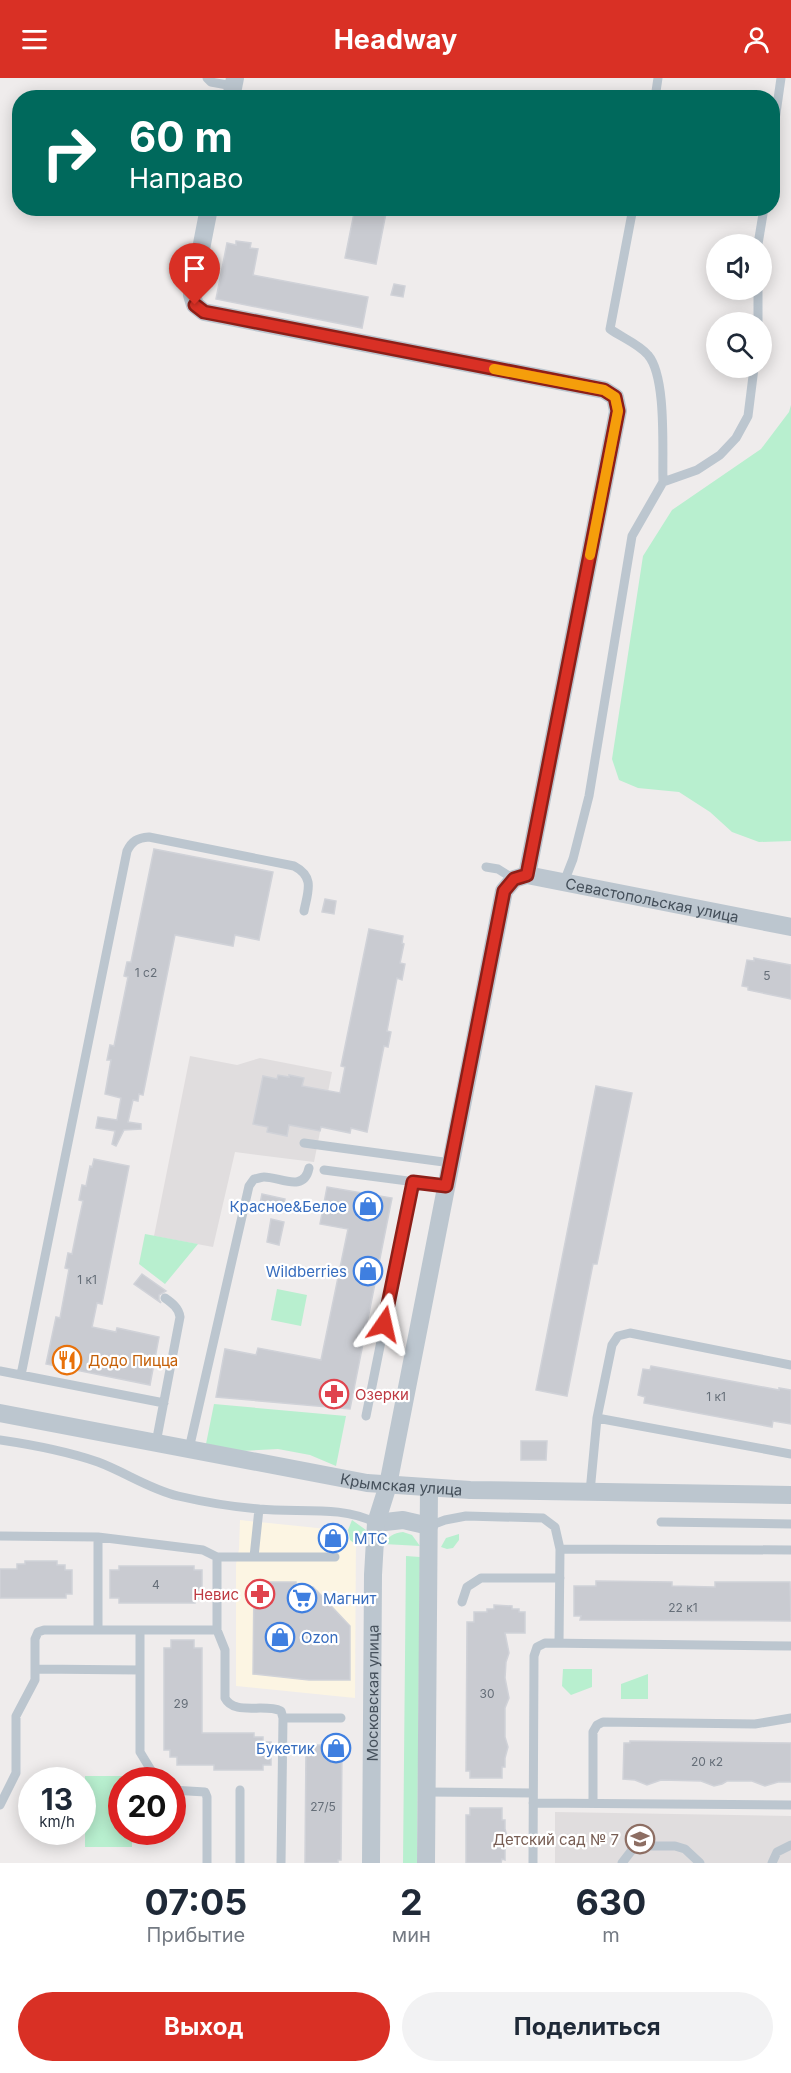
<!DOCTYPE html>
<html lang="ru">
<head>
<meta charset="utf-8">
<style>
	:root { --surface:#fff; --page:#f2f2f3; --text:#1f2937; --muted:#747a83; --accent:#d93025 }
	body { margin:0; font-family:Inter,sans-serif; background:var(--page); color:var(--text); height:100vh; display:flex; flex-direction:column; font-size:22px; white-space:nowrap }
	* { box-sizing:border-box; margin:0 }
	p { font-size:20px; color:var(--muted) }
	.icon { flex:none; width:33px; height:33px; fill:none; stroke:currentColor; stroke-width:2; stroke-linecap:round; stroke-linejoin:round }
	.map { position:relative; height:1785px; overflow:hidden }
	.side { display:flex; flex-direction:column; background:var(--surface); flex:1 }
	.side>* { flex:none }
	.banner { position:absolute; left:12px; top:12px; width:768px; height:126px; border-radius:24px; box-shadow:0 3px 15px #0003; background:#00695c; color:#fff; overflow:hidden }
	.controls { position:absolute; left:706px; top:156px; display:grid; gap:12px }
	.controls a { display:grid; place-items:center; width:66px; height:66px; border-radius:50%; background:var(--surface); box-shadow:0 3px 15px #0003; font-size:30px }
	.speed { position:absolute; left:18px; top:1689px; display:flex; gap:12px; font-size:30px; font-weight:700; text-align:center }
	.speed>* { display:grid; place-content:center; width:78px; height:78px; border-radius:50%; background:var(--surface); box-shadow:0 3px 15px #0003; line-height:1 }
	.speed small { font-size:15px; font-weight:400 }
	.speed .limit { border:9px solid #d22; background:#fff; color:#111 }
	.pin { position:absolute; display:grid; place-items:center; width:51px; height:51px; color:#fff; margin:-62px -26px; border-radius:50% 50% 50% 0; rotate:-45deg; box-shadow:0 0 6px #0007 }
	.pin .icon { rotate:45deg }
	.me { position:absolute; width:66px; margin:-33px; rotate:11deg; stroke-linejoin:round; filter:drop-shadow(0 0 4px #0008) }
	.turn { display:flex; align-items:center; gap:21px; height:126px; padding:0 18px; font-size:27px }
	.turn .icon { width:78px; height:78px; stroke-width:2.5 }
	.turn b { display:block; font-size:42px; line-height:51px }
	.eta { display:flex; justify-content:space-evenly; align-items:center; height:102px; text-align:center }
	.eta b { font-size:36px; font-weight:700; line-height:42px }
	.button { display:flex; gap:12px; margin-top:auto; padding:12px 18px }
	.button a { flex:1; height:69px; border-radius:36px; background:var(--accent); color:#fff; font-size:24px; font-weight:700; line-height:69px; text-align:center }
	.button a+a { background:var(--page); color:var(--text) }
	header { display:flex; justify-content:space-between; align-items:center; height:78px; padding:0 18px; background:var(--accent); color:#fff; font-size:27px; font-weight:700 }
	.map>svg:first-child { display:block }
</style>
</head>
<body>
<header><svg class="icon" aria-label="menu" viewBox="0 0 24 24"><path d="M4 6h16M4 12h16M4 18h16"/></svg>Headway<svg class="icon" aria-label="person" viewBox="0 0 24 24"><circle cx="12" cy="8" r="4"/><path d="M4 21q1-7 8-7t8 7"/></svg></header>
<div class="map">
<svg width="791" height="1785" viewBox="0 0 791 1785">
	<rect width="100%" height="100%" fill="#efecec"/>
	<path fill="#fcf5e3" d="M240,1442L356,1454L355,1620L236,1608V1486L239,1471Z"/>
	<path fill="#e0ddde" d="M190,978L237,987L260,980L332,994L314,1084L235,1074L213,1169L154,1158Z
		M555,1734L791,1738V1785H555Z"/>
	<path fill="#b8efcf" d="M791,327V763L759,764L732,754L710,734L679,714L638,710L619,702L612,681L643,478L672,432L761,371L789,334Z
		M145,1156L198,1166L165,1206L139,1186Z
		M277,1211L307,1217L301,1248L271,1242Z
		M214,1326L346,1338L336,1388L310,1377L278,1371L241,1373L206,1366Z
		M352,1442L366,1452L367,1465L355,1466L350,1462L348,1452Z
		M403,1454L412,1457L420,1468L384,1466C389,1458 393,1455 403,1454Z
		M459,1456V1462L453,1470L447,1471L441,1469L446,1460Z
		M406,1478L420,1479L417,1785H403Z
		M563,1591H592V1609L571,1617L562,1608Z
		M648,1596V1621H621V1606Z
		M85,1698H132V1702H122V1754H132V1769H85Z"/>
	<path fill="#c9cbd1" stroke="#d0d2d8" stroke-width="1.5" d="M355,130H387L376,186L345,180Z
		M236,163L251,165L250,170L258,171L253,197L368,219L362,250L216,221L227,165L236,167Z
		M394,206L405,208L403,219L391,217Z
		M154,771L273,794L259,862L235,857L233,868L175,857L143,1017L139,1016L138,1023L133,1022L128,1044L141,1046V1051L124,1052L116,1068L112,1066L115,1053L96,1050L98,1039L117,1042L121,1020L105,1016L111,982H107L110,967L114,968L128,899L124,898L127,884H131Z
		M325,821L336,823L334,836L322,834Z
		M369,851L403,858L402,865L404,866L400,885L405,886L402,902L397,900L387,953L391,954L388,969L384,968L367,1054L351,1050L350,1055L321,1049L320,1053L289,1047L287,1058L267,1054L268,1049L253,1046L263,998L277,1001L278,997L289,999V997L304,1000L302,1008L340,1015L345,989L341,988Z
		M754,880L791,887V921L748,912V909L742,908L747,882L754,883Z
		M596,1008L632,1015L597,1186H593L567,1318L536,1312Z
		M94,1081L129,1088L102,1226L97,1225L92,1249L116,1254L117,1250L159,1259L150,1307L46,1286L56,1239L60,1240L69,1191L65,1190L68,1175L72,1176L78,1146L83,1123L79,1122L82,1107L86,1108L90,1088L92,1089Z
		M327,1109L392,1120L350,1331L216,1319L225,1271L256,1277L258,1270L321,1282L348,1151L320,1146Z
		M262,1116L285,1121L282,1134L259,1130Z
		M271,1141L284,1144L279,1167L267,1164Z
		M142,1196L166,1213L159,1217V1222L161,1225L134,1206Z
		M651,1288L779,1312V1310L791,1312V1346L773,1343L772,1349L644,1325L645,1319L638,1317L643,1291L650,1292Z
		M521,1363H547L546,1382H521Z
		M25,1483H57V1487H65V1492H72V1516H66V1520H0V1491H17V1486H25Z
		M119,1488H194V1492H202V1521H195V1525H119V1520H110V1492H119Z
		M596,1503L672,1504V1508L715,1509V1504H790L791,1543L580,1542L581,1538H574V1508H596Z
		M254,1504H296V1509H313L318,1514L350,1548V1602H309L253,1596Z
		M494,1527L512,1528V1531H519V1534H525V1555H505L509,1575L506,1584L505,1600L509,1620L505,1630V1659L508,1669L505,1680V1689H502V1700H470V1693H466L467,1544H474V1534H487V1531H494Z
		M171,1562H194V1570H202V1655H254V1659H263V1664H271V1687H263V1692H214V1687H177V1679H170V1672H164V1570H171Z
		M630,1663L791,1665V1704H778L765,1708L752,1703H727L722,1706L714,1708L701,1703L661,1702L647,1707L635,1702L623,1701L624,1665H630Z
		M306,1667H339V1672H342L341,1782H338V1785H305Z
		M470,1730H502V1742H505V1751L508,1762L505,1772V1782L502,1781L501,1785H466V1737H470Z"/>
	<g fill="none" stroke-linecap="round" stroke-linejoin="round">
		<path stroke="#bcc6cf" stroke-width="9" d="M207,0L211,4L233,8
			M655,20L658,0
			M772,63L781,0
			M633,130L610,251C621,259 639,266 648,277C667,299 662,374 663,404
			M758,166L764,130
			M758,212V244
			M486,789L498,791L514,801
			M564,804L573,781L589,718L632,458L663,404L697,392L720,377L736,360L748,338L754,290
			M304,1065L451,1085
			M324,1092L446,1108
			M0,1293L164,1325
			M21,1297L127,773C132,763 137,760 149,759L294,788C315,799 308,813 304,833
			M366,1338L413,1104
			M597,1340L791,1376
			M0,1362C34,1367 66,1373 98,1384C125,1394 149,1411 178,1418C204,1424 233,1429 259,1431C298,1435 342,1427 376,1445
			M156,1365L180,1239C179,1230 172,1225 165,1220
			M189,1371L249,1108L254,1101C255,1101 263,1099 264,1099C280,1099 304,1115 309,1090
			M590,1414L597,1340L612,1267L618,1258L630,1255L791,1287
			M661,1444L791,1446
			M429,1448L445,1442L466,1438L543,1440L555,1449L560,1471L559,1565
			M0,1458L98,1459L203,1472L217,1479V1552L225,1572V1620C234,1638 264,1625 281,1633L283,1640L281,1785
			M98,1459V1552
			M560,1471L791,1472
			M217,1479H335
			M254,1479L259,1431
			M462,1524L467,1509L481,1500H560
			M140,1552V1674L157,1702
			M35,1591L140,1592
			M283,1640H341
			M172,1712L205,1714L207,1719V1785
			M240,1712V1785
			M427,1714L533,1715
			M533,1725L791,1727
			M593,1725V1654L597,1647L603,1644L755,1646L791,1640
			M0,1727L16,1695V1638L35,1602V1561L38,1554L44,1552H217
			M533,1785L534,1578L537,1569L545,1565L791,1568
			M622,1785L632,1772L642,1768H675L685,1771L700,1785
			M772,1785L777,1774L791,1767"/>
		<g stroke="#bcc6cf" stroke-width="18">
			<path d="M231,20L235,0"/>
			<path d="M209,130L192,217L195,227L204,234L604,312L615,319L618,333L527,797"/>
			<path id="s1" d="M0,1335L367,1405L470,1412L791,1417"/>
			<path d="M376,1445L403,1442L429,1448"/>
			<path id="s2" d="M371,1785L373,1497L376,1445L388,1407L504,813L514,801L527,797L791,849"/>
			<path d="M426,1785L429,1410"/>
		</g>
	</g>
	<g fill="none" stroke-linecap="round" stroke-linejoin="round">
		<g stroke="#8d1f18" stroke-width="15">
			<path id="route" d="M195,227L204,234L225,238L604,312L615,319L618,333L527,797L514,801L504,813L446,1108L413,1104L384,1246"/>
		</g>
		<use href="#route" stroke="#d93025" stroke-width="10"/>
		<path stroke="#f59e0b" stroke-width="10" d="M494,291L604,312L615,319L618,333L590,477"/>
	</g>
	<defs>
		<g id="shop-ring" transform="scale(1.5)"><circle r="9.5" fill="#fff" stroke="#3f7fe0" stroke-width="1.5"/><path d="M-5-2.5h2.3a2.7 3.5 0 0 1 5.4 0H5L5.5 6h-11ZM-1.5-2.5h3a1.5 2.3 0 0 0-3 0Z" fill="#3f7fe0"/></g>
		<g id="restaurant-ring" transform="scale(1.5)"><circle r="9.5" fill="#fff" stroke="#e8710a" stroke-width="1.5"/><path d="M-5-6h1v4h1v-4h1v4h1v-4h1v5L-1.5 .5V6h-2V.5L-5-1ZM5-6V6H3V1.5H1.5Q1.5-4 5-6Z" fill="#e8710a"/></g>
		<g id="pharmacy-ring" transform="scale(1.5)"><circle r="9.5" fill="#fff" stroke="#e0444e" stroke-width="1.5"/><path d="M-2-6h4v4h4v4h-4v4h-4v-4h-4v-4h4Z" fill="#e0444e"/></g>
		<g id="supermarket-ring" transform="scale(1.5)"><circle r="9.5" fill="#fff" stroke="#3f7fe0" stroke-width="1.5"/><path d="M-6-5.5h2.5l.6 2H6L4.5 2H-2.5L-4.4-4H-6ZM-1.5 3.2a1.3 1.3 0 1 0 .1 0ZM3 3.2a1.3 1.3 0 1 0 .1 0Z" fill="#3f7fe0"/></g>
		<g id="school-ring" transform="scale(1.5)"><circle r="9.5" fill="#fff" stroke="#8d6e63" stroke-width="1.5"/><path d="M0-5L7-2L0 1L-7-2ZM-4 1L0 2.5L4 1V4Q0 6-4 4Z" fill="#8d6e63"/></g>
	</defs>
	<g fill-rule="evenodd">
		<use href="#shop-ring" x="368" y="1128"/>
		<use href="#shop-ring" x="368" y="1193"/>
		<use href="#restaurant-ring" x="67" y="1282"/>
		<use href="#pharmacy-ring" x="334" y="1316"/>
		<use href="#shop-ring" x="333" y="1460"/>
		<use href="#pharmacy-ring" x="260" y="1516"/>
		<use href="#supermarket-ring" x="302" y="1520"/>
		<use href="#shop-ring" x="280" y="1559"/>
		<use href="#shop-ring" x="336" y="1670"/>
		<use href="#school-ring" x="640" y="1761"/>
	</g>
	<g text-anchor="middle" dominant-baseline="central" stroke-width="4.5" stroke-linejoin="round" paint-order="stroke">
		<g font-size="12" fill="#656e78">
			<text x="146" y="894">1 с2</text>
			<text x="767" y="897">5</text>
			<text x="87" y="1201">1 к1</text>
			<text x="716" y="1318">1 к1</text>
			<text x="156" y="1506">4</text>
			<text x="683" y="1529">22 к1</text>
			<text x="487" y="1615">30</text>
			<text x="181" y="1625">29</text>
			<text x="707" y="1683">20 к2</text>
			<text x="323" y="1728">27/5</text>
		</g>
		<g font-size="15" fill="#444f5a" stroke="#fff">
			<text stroke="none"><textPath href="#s2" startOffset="1142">Севастопольская улица</textPath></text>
			<text stroke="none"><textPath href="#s1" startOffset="408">Крымская улица</textPath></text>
			<text stroke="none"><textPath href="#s2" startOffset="170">Московская улица</textPath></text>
		</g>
		<g font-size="15" fill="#366cbe" stroke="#fff" text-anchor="end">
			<text x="347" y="1128">Красное&amp;Белое</text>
			<text x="347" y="1193">Wildberries</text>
			<text x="354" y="1460" text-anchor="start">МТС</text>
			<text x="323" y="1520" text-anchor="start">Магнит</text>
			<text x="301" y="1559" text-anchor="start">Ozon</text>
			<text x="315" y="1670">Букетик</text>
		</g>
		<g font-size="15" fill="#c56008" stroke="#fff" text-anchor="start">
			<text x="88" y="1282">Додо Пицца</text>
		</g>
		<g font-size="15" fill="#be3a42" stroke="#fff" text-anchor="start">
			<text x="355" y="1316">Озерки</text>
			<text x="239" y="1516" text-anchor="end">Невис</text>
		</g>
		<g font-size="15" fill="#785e54" stroke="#fff" text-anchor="end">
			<text x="619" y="1761">Детский сад № 7</text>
		</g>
	</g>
</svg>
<div class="controls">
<a><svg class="icon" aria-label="sound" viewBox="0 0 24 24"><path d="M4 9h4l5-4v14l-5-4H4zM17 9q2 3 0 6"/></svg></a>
<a><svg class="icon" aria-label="search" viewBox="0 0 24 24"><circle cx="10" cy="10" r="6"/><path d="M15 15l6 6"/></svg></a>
</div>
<div class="speed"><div>13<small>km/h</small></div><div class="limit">20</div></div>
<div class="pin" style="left:195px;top:227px;background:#d93025"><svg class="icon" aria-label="arrive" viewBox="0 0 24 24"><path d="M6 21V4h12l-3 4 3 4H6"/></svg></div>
<svg class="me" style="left:384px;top:1246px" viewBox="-20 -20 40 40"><path d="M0-17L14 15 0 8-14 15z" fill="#d93025" stroke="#fff" stroke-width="4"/></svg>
<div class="banner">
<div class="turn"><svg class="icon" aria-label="right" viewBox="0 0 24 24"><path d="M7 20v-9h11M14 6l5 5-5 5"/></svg><div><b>60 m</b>Направо</div></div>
</div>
</div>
<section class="side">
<div class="eta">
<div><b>07:05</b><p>Прибытие</p></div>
<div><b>2</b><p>мин</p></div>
<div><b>630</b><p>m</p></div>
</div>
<div class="button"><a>Выход</a><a>Поделиться</a></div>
</section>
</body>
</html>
